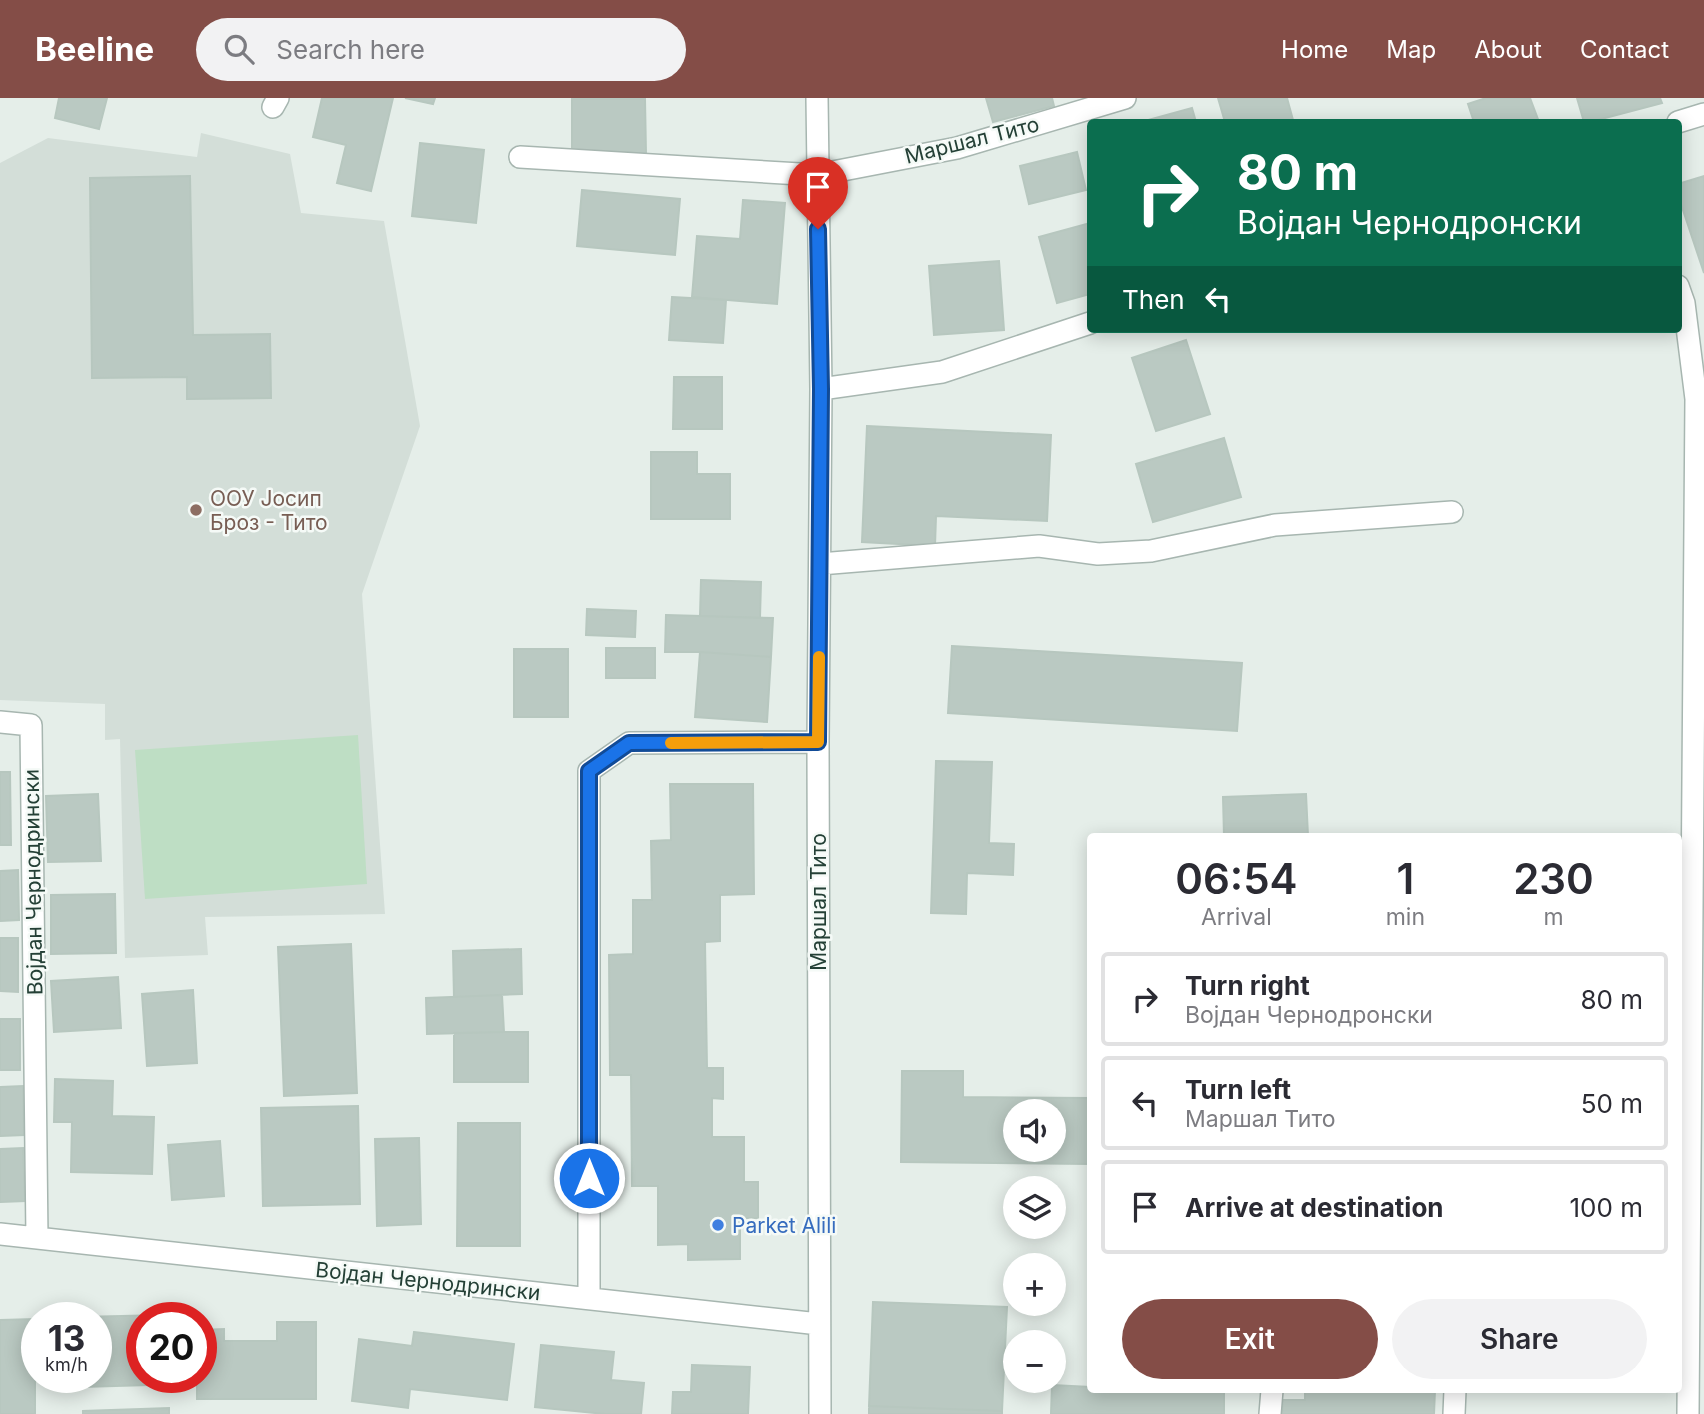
<!DOCTYPE html>
<html lang="en">
<head>
<meta charset="utf-8">
<style>
	:root { --surface:#fff; --page:#f2f2f3; --text:#2b2b33; --muted:#7c7c81; --line:#e1e1e2; --accent:#844d47 }
	body { margin:0; font-family:Inter,sans-serif; background:var(--page); color:var(--text); height:100vh; display:flex; flex-direction:column; font-size:26px; white-space:nowrap }
	* { box-sizing:border-box; margin:0 }
	p { font-size:23px; color:var(--muted) }
	.icon { flex:none; width:38px; height:38px; fill:none; stroke:currentColor; stroke-width:2; stroke-linecap:round; stroke-linejoin:round }
	.map { position:relative; flex:1; overflow:hidden }
	.sheet { position:absolute; left:1087px; top:735px; width:595px; height:560px; display:flex; flex-direction:column; background:var(--surface); border-radius:7px; box-shadow:0 4px 18px #0003 }
	.sheet>* { flex:none }
	.guide { position:absolute; left:1087px; top:21px; width:595px; height:214px; border-radius:7px; box-shadow:0 4px 18px #0003; background:#0b6e4f; color:#fff; overflow:hidden }
	.fabs { position:absolute; left:1003px; top:1001px; display:grid; gap:14px }
	.fabs a { display:grid; place-items:center; width:63px; height:63px; border-radius:50%; background:var(--surface); box-shadow:0 4px 18px #0003; font-size:35px }
	.speed { position:absolute; left:21px; top:1204px; display:flex; gap:14px; font-size:35px; font-weight:700; text-align:center }
	.speed>* { display:grid; place-content:center; width:91px; height:91px; border-radius:50%; background:var(--surface); box-shadow:0 4px 18px #0003; line-height:1 }
	.speed small { font-size:18px; font-weight:400 }
	.speed .limit { border:10px solid #d22; background:#fff; color:#111 }
	.pin { position:absolute; display:grid; place-items:center; width:60px; height:60px; color:#fff; margin:-72px -30px; border-radius:50% 50% 50% 0; rotate:-45deg; box-shadow:0 0 7px #0007 }
	.pin .icon { rotate:45deg }
	.me { position:absolute; width:77px; margin:-38px; rotate:0deg; stroke-linejoin:round; filter:drop-shadow(0 0 5px #0008) }
	.turn { display:flex; align-items:center; gap:24px; height:147px; padding:0 35px; font-size:32px }
	.turn .icon { width:91px; height:91px; stroke-width:2.5 }
	.turn b { display:block; font-size:49px; line-height:60px }
	.then { display:flex; align-items:center; height:66px; padding:0 35px; background:#0003; gap:14px; font-size:26px }
	.eta { display:flex; justify-content:space-evenly; align-items:center; height:119px; text-align:center }
	.eta b { font-size:42px; font-weight:600; line-height:49px }
	.button { display:flex; gap:14px; margin-top:auto; padding:14px 35px }
	.button a { flex:1; height:80px; border-radius:42px; background:var(--accent); color:#fff; font-size:28px; font-weight:600; line-height:80px; text-align:center }
	.button a+a { background:var(--page); color:var(--text) }
	ul { padding:0; list-style:none }
	li { display:flex; align-items:center; gap:21px; height:94px; margin:0 14px 10px; padding:0 21px; border:4px solid var(--line); border-radius:7px }
	li div { flex:1 }
	li b { display:block; font-size:26px }
	li em { font-style:normal }
	header { display:flex; align-items:center; gap:42px; box-sizing:border-box; height:98px; padding:0 35px; background:var(--accent); color:#fff }
	header strong { font-size:33px }
	nav { display:flex; gap:38px; margin-inline-start:auto; font-size:24px }
	.search { width:490px; height:63px; background:var(--page); display:flex; align-items:center; gap:18px; box-sizing:border-box; padding:0 24px; border-radius:38px; color:var(--muted); font-size:26px }
	.map>svg:first-child { display:block }
</style>
</head>
<body>
<header>
<strong>Beeline</strong>
<div class="search"><svg class="icon" aria-label="search" viewBox="0 0 24 24"><circle cx="10" cy="10" r="6"/><path d="M15 15l6 6"/></svg>Search here</div>
<nav><a>Home</a><a>Map</a><a>About</a><a>Contact</a></nav>
</header>
<div class="map">
<svg width="1704" height="1316" viewBox="0 0 1704 1316">
	<rect width="100%" height="100%" fill="#e5eee9"/>
	<path fill="#d3ded8" d="M201,35L290,56L301,115L384,123L420,328L362,496L385,816L205,819L208,857L125,860L120,641L105,642V606L0,602V65L48,40L197,59Z"/>
	<path fill="#bedec4" d="M358,637L367,786L145,801L135,652Z"/>
	<path fill="#bac9c2" stroke="#b7c7bf" stroke-width="2" fill-rule="evenodd" d="M59,0H107L99,31L55,20Z
		M322,0H393L371,93L337,85L346,47L313,39Z
		M405,0H435L433,6Z
		M986,0H1052L1054,8L993,24Z
		M1218,0H1287L1293,22L1285,24H1225Z
		M1486,0H1530L1539,24H1474L1468,6Z
		M1577,0H1660L1662,5L1590,24H1584Z
		M572,1H645L646,56H572Z
		M1192,10L1196,24H1141Z
		M420,45L484,52L476,125L412,118Z
		M1077,54L1086,92L1029,106L1020,68Z
		M190,78L193,237L270,236L271,300L187,301V279L92,280L90,80Z
		M1704,78V175L1678,97V86Z
		M582,92L680,101L675,157L577,148Z
		M743,102L785,105L777,206L692,199L697,138L740,141Z
		M1090,125V196L1057,205L1039,139Z
		M999,163L1004,232L934,237L929,168Z
		M672,199L726,202L723,245L669,242Z
		M1186,242L1210,316L1156,333L1132,260Z
		M674,279H722V331H673Z
		M867,328L1051,337L1047,423L936,418L935,448L862,444Z
		M1224,340L1241,399L1153,424L1136,366Z
		M651,354H697V376H730V421H651Z
		M701,482L761,484L760,520L700,518Z
		M587,511L636,513L635,539L586,537Z
		M666,517L773,520L771,559L700,554H665Z
		M952,548L1242,565L1237,633L948,615Z
		M606,550H655V580H606Z
		M514,551H568V619H514Z
		M700,554L771,559L767,624L695,619Z
		M936,663L992,664L989,745L1014,746L1013,777L967,775L966,816L931,815Z
		M0,674H10L11,747H0Z
		M670,686H753L754,796L720,797V843L705,844L707,970H723V1001L712,1000V1039H744V1084H758V1120H740V1161L688,1162V1146L658,1147V1088H632L631,977H610L609,857L633,856V802H652L651,743L671,742Z
		M98,696L101,763L48,764L46,698Z
		M1306,696L1308,738H1224L1223,699Z
		M18,772L19,822L0,823V773Z
		M115,796L116,855L51,856V797Z
		M0,840H18V894L0,893Z
		M351,846L357,995L284,998L278,849Z
		M521,851L522,896L454,899L453,853Z
		M118,879L121,930L54,934L51,883Z
		M193,892L197,965L147,968L142,896Z
		M502,897L504,934L427,936L426,900Z
		M0,921H20V972H0Z
		M504,934H528V984H454V935Z
		M902,973H963V999L1090,1000V1066L901,1064ZM1015,1013H1054V1052H1015Z
		M55,981L113,983L112,1018L154,1019L152,1076L71,1074L72,1024H54Z
		M23,988L24,1037L0,1038V989Z
		M358,1008L360,1106L263,1108L261,1010Z
		M458,1025H520V1148H457Z
		M419,1040L421,1126L377,1128L375,1041Z
		M220,1043L224,1098L172,1102L168,1047Z
		M23,1050L25,1103L0,1104V1051Z
		M873,1204L1007,1209L1002,1313L869,1308Z
		M162,1217V1220H142V1279H149V1287L82,1289V1279H96V1220L80,1219Z
		M35,1221V1316H0V1222Z
		M277,1224H316V1301H197V1279H201V1232L224,1231V1243H277Z
		M414,1234L514,1246L507,1302L410,1291L408,1310L352,1303L359,1241L412,1248Z
		M541,1247L614,1254L611,1282L644,1285L641,1316H605L535,1309Z
		M692,1267L750,1269L748,1316H672L673,1294H691Z
		M1052,1287L1090,1289V1292L1224,1294V1316H1051Z
		M1305,1292H1435L1434,1316H1282L1283,1302H1305Z
		M869,1308L1002,1313V1316H869Z
		M169,1310V1316H83V1313Z"/>
	<g fill="none" stroke-linecap="round" stroke-linejoin="round">
		<g stroke="#a7b6b0" stroke-width="24">
			<path id="minor" d="M817,0L821,291L818,644L820,1316
				M273,9L278,0
				M1678,24L1704,16
				M520,59L817,77L957,50L1125,0
				M1678,188L1684,205L1696,301L1688,1316
				M821,291L942,274L1090,225
				M820,466L1039,448L1098,456L1151,453L1275,427L1452,414
				M0,624L31,627L37,1140
				M0,1136L819,1226
				M589,1200V673L629,645L818,644
				M1270,1316L1272,1292
				M1454,1316L1455,1292"/>
		</g>
		<use href="#minor" stroke="#fff" stroke-width="21"/>
	</g>
	<g fill="none" stroke-linecap="round" stroke-linejoin="round">
		<g stroke="#114b97" stroke-width="18">
			<path id="route" d="M589,1080V673L629,645L818,644L821,291L818,131"/>
		</g>
		<use href="#route" stroke="#1a73e8" stroke-width="12"/>
		<path stroke="#f59e0b" stroke-width="12" d="M671,645L818,644L819,559"/>
	</g>
	<circle fill="#8d6e63" stroke="#f5faf7" stroke-width="2.5" cx="196" cy="412" r="7"/>
	<circle fill="#3f7fe0" stroke="#f5faf7" stroke-width="2.5" cx="718" cy="1127" r="7"/>
	<g text-anchor="middle" dominant-baseline="central" stroke-width="5" stroke-linejoin="round" paint-order="stroke">
		<g font-size="21" fill="#244036" stroke="#f5faf7">
			<text transform="translate(972 42) rotate(-14)">Маршал Тито</text>
			<text transform="translate(33 784) rotate(-91)">Војдан Чернодрински</text>
			<text transform="translate(818 804) rotate(-90)">Маршал Тито</text>
			<text transform="translate(428 1183) rotate(6)">Војдан Чернодрински</text>
		</g>
		<g font-size="21" fill="#785e54" stroke="#f5faf7" text-anchor="start">
			<text x="210" y="400">ООУ Јосип<tspan x="210" dy="24">Броз - Тито</tspan></text>
		</g>
		<g font-size="21" fill="#366cbe" stroke="#f5faf7" text-anchor="start">
			<text x="732" y="1127">Parket Alili</text>
		</g>
	</g>
</svg>
<div class="fabs">
<a><svg class="icon" aria-label="sound" viewBox="0 0 24 24"><path d="M4 9h4l5-4v14l-5-4H4zM17 9q2 3 0 6"/></svg></a>
<a><svg class="icon" aria-label="layers" viewBox="0 0 24 24"><path d="M12 4l9 5-9 5-9-5zM3 14l9 5 9-5"/></svg></a>
<a>+</a>
<a>−</a>
</div>
<div class="speed"><div>13<small>km/h</small></div><div class="limit">20</div></div>
<div class="pin" style="left:818px;top:131px;background:#d93025"><svg class="icon" aria-label="arrive" viewBox="0 0 24 24"><path d="M6 21V4h12l-3 4 3 4H6"/></svg></div>
<svg class="me" style="left:589px;top:1080px" viewBox="-20 -20 40 40"><circle r="17" fill="#1a73e8" stroke="#fff" stroke-width="3"/><path d="M0-11L8 9 0 5-8 9z" fill="#fff"/></svg>
<div class="guide">
<div class="turn"><svg class="icon" aria-label="right" viewBox="0 0 24 24"><path d="M7 20v-9h11M14 6l5 5-5 5"/></svg><div><b>80 m</b>Војдан Чернодронски</div></div>
<div class="then">Then<svg class="icon" aria-label="left" viewBox="0 0 24 24"><path d="M17 20v-9H6M10 6l-5 5 5 5"/></svg></div>
</div>
<section class="sheet">
<div class="eta">
<div><b>06:54</b><p>Arrival</p></div>
<div><b>1</b><p>min</p></div>
<div><b>230</b><p>m</p></div>
</div>
<ul>
<li><svg class="icon" aria-label="right" viewBox="0 0 24 24"><path d="M7 20v-9h11M14 6l5 5-5 5"/></svg><div><b>Turn right</b><p>Војдан Чернодронски</p></div><em>80 m</em></li>
<li><svg class="icon" aria-label="left" viewBox="0 0 24 24"><path d="M17 20v-9H6M10 6l-5 5 5 5"/></svg><div><b>Turn left</b><p>Маршал Тито</p></div><em>50 m</em></li>
<li><svg class="icon" aria-label="arrive" viewBox="0 0 24 24"><path d="M6 21V4h12l-3 4 3 4H6"/></svg><div><b>Arrive at destination</b></div><em>100 m</em></li>
</ul>
<div class="button"><a>Exit</a><a>Share</a></div>
</section>
</div>
</body>
</html>
